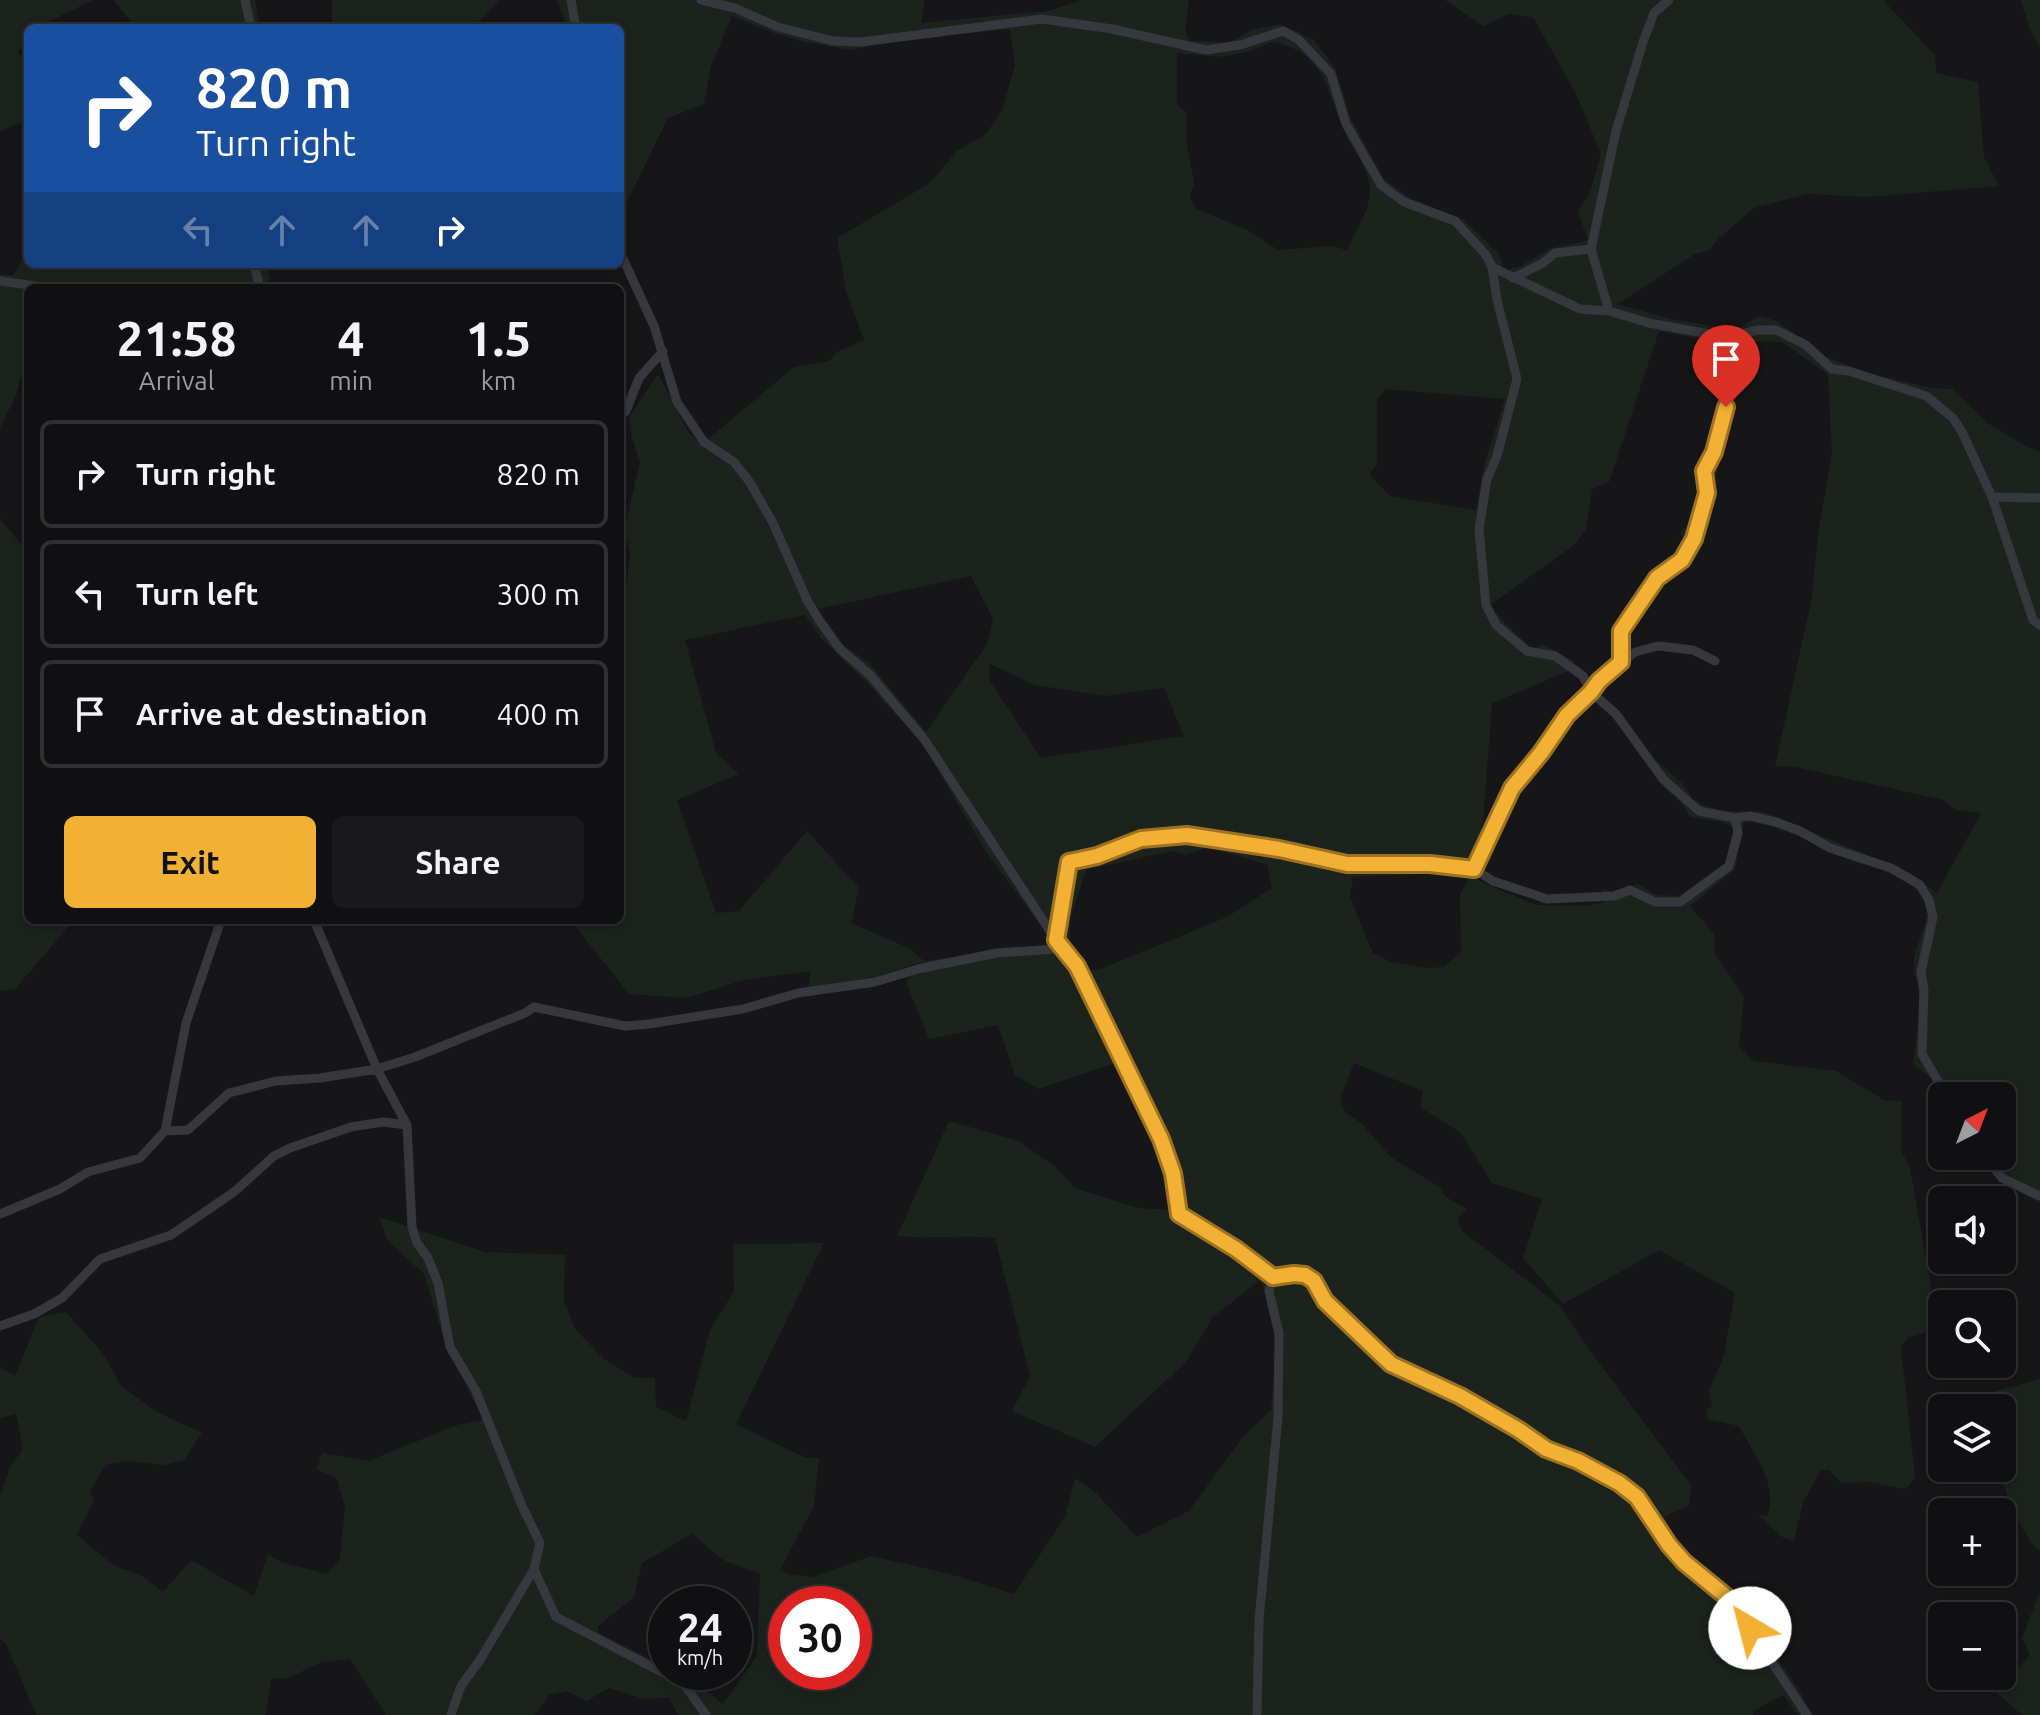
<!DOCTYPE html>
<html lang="en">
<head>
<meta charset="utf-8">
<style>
	:root { --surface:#101012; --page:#19191b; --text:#f1f3f6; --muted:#9c9d9f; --line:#303032; --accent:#f2b134 }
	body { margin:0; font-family:Ubuntu,sans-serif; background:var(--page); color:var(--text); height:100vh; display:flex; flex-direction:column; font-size:30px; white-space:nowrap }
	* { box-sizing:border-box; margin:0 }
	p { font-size:26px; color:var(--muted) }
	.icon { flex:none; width:44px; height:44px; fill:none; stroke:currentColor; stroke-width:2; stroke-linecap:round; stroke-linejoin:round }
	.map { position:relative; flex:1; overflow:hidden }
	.details { position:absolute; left:24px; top:284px; width:600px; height:640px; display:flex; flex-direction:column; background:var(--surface); border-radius:12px; box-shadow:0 4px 12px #0003,0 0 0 2px var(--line) }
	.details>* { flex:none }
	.banner { position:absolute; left:24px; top:24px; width:600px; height:244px; border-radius:12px; box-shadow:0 4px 12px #0003,0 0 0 2px var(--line); background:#1a4fa0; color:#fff; overflow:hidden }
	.needle { width:52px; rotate:42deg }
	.tools { position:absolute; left:1928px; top:1082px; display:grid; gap:16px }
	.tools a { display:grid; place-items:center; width:88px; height:88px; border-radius:12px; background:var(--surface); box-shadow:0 4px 12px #0003,0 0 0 2px var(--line); font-size:40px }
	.speed { position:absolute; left:648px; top:1586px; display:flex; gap:16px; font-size:40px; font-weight:700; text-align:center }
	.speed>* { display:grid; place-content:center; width:104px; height:104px; border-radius:50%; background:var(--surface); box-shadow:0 4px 12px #0003,0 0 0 2px var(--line); line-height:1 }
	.speed small { font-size:20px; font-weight:400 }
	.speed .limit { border:12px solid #d22; background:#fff; color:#111 }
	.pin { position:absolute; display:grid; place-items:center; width:68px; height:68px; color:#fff; margin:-82px -34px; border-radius:50% 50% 50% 0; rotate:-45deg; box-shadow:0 0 8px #0007 }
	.pin .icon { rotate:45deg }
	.me { position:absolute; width:88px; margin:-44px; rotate:323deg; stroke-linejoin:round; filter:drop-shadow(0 0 6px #0008) }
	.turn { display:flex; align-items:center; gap:28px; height:168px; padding:0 40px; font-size:36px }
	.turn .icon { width:104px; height:104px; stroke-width:2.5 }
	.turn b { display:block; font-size:56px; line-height:68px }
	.lanes { display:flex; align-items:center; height:76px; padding:0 40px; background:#0003; justify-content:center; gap:40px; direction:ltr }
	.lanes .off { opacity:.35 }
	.eta { display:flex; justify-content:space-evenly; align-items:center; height:136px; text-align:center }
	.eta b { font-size:48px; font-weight:700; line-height:56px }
	.primary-button { display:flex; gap:16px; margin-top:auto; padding:16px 40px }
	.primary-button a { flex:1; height:92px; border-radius:12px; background:var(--accent); color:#111; font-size:32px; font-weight:700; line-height:92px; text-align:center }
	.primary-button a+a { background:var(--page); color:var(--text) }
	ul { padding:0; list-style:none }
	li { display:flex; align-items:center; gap:24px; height:108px; margin:0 16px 12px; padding:0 24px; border:4px solid var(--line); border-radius:12px }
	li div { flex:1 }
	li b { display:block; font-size:30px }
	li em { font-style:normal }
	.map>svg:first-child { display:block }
</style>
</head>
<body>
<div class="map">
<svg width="2040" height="1715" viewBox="0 0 2040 1715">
	<rect width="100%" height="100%" fill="#161618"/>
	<path fill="#1c231d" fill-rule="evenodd" d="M0,0H93L50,21L42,28H28V41L17,52L28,62V120L0,131Z
		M114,0H255L260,28H244L243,22L224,28H135Z
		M332,0H501L472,28H332Z
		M557,0H925L921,23L1048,11L1082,0H1189L1185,31L1190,41L1229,43L1252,30L1281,24L1314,40L1335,68L1351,119L1384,179L1410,198L1464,220L1499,254L1504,271L1521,266L1549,249L1588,240L1578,212L1590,192L1601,154L1576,94L1533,17L1509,14L1483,26L1445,0H1422H1883L1935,55L1936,73L1978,82L1984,157L1999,186L1867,197L1808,194L1754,208L1719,238L1710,250L1695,254L1618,304L1671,319L1735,330L1760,316L1777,321L1824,356L1867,373L1931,388L1952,389L1989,424L2029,448L2040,451V1203C2017,1190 1993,1180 1980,1156H2002V1096H1943L1932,1079L1913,1063C1916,1041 1919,1018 1919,996C1918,984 1913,970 1914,959C1916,945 1925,932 1926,917C1930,875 1869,869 1842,857C1811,843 1779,824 1744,821L1735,869L1690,906L1715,935L1714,952L1744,997L1739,1046L1754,1061L1836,1071L1884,1100L1902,1101L1901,1151L1910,1167L1933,1299L1925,1333L1908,1338L1901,1347L1915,1477L1906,1489L1869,1482L1841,1483L1829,1470L1820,1471L1803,1503L1794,1541L1782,1537L1759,1515L1767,1516C1779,1484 1754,1455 1739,1426L1708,1419L1706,1410L1712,1407L1709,1391L1724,1355L1735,1293L1659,1250L1563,1304L1523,1258L1542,1199L1492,1183L1461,1133L1420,1107L1423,1091L1354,1063L1340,1099L1344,1111L1361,1123L1391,1157L1439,1187L1446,1197L1467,1209L1458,1218L1461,1230L1560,1306L1590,1351L1691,1485L1689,1505L1664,1517L1684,1555L1725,1584L1796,1685L1813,1715H1798L1783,1695L1753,1711V1715H678L669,1697L644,1699L609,1688L587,1701L567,1691L549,1695L535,1715H386L350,1659L322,1662L288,1678L271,1679L266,1715H36L6,1644L0,1638V1496L10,1467L23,1449L16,1414L0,1418V1367L15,1376L39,1317L66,1312L104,1355L121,1386L157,1412L202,1433L184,1460L165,1465L126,1461L105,1465L90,1492L94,1500L77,1535L113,1565L142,1576L163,1592L191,1560L254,1596L268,1554L281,1562L327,1574L340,1559L345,1507L337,1479L317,1469L322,1453L368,1461L457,1425L483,1420L445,1343L424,1274L387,1240L379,1217L485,1252L565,1255L564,1300L575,1329L604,1359L635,1378H655L656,1407L686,1421L710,1330L734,1291L733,1244L824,1243L736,1424L806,1458H819L814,1506L780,1570L788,1574L813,1577L871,1556L950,1574L1014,1594L1065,1517L1075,1478L1097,1494L1137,1537L1189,1511L1242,1438L1271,1410L1276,1345L1263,1286L1259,1281L1213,1317L1186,1362L1095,1447L1012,1411L1030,1376L995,1238C962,1235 930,1239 897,1236L949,1121L1018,1141L1057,1168L1075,1188L1138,1208L1173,1210L1163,1157L1150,1120L1136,1101L1118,1062L1038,1089L1015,1075L998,1025L929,1039L906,982L922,962L874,977L808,988L811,971L744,980L686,998L629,994L570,920H620V640L630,552L624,530L640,462L632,439L629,417L658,374L687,430L701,445L794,367L829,361L837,352L864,340L846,291L837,238L930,183L957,151L985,135L1002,111L1015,65L1010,29L887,42L851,50L805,42L774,33L732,16L711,66L704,104L668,118L620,216V28H567ZM1272,42C1328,52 1326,94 1347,136C1354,151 1369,171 1370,186C1372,208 1355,231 1347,250L1331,246L1278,250L1249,231L1195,208L1190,196L1194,184L1186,140L1187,114L1177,104V53L1218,57L1248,52ZM1659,331L1701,339L1708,368L1722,398L1709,456L1699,472L1701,498L1695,518L1680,533L1697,553L1736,392L1740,341L1782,342L1828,374L1832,453L1818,533L1812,597L1775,766L1796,767L1943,800L1956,810L1981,813L1937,893L1910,873L1764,812L1721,811L1705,806L1692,798L1683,784L1652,757C1655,795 1678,789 1690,817L1723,822L1734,828L1724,865L1679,896L1656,895L1638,884L1612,892L1602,889L1605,902L1588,906L1536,905L1470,877L1471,857L1483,823L1492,703L1569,671L1574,661L1543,645L1533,649C1517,634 1502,622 1490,605L1573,546L1586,530L1592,489L1609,482ZM1385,389L1505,399L1484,465L1476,510L1390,496L1369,474L1377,464V400ZM971,576L993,619L987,644L926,732L870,664L841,643L818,609ZM805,615L821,638L867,683L923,744L984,849L1042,927L1050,944L924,961L909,948L851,923L859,888L807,831L739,911L716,913L677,800L739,774L716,753L685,640ZM990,664L1035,685L1105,696L1164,688L1184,736L1041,758L989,680ZM1209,847L1267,865L1272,888L1227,917L1101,969L1086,971L1070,946V920L1086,870L1172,851L1185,855ZM1462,872L1470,877L1460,894L1461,952L1444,967L1427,968L1390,962L1373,953L1350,897L1353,877ZM692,1534L723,1560L760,1574L757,1656L723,1704L683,1672H666V1664L654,1661L600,1634L597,1627L634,1597L642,1563ZM786,1604H854V1672H786Z
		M2021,0H2040V47L2030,30Z
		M28,257V264H267L271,288H28V351L16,395L0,428V275H13L21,262Z
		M0,519L23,546L22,567L28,581V920H74L15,989L0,991Z
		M2040,1379V1551L2031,1543L2009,1505L2006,1490L1989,1468H2002V1408H1949L1948,1404Z
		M2040,1592V1715H2022L1996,1692L2030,1655L2022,1638Z"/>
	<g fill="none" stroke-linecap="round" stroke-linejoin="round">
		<path stroke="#37383d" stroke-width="9" d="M245,0L251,28
			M571,0L576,28
			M701,0L735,8L778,27L833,41L861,42L1042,19L1112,29L1206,50L1240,45L1283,31L1299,40L1331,74L1346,124L1381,185L1404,202L1455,221L1486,255L1492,267L1497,300L1517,379L1497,456L1487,479L1479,529L1486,605L1496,625L1527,651L1555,656L1583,676L1591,692L1616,714L1663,779L1699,811L1735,818L1750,816L1776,822L1800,831L1830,848L1891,868L1920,885L1929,900L1933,917L1921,972L1924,990L1922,1054L1947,1096
			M1591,249L1609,311
			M620,252L654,326L677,402L704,442L734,462L749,481L773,523L807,600L819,620L840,649L870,675L924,739L1056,940L1077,966L1161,1139L1173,1173L1179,1214L1236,1249L1273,1277L1294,1274L1305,1275L1314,1281L1325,1301L1373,1350L1391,1364L1460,1396L1519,1430L1546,1449L1578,1461L1619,1483L1637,1497L1669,1545L1684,1562L1735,1607L1807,1715
			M254,264L260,288
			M1492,267L1580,309L1609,311L1649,323L1726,337L1759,330H1776L1806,345L1832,369L1849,371L1926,396L1953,418L1962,432L1992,497L2033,620L2040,625
			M1513,278L1543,263L1555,253L1591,249L1616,131L1643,42L1654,13L1669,0
			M0,281L50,288
			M620,416L626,411L639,378L663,351
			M1992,497L2040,498
			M1621,662V631L1657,578L1682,560L1694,539L1707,493L1704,471L1714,452L1730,385L1726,337
			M1474,869L1512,788L1541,753L1567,715L1591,692L1599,681L1635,652L1658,646L1693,650L1715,661
			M314,920L377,1069L407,1125L412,1227L417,1243L428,1258L438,1283L450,1347L476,1391L522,1506L540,1543L534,1569L480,1660L461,1686L451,1715
			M165,1131L188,1130L229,1093L276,1081L320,1078L377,1069L415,1057L525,1013L534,1007L625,1026L649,1024L743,1009L798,993L875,982L918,969L997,953L1056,949L1069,862L1097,856L1141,839L1187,835L1279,849L1347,864H1430L1474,869L1493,881L1547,899L1614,896L1630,890L1655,902H1680L1729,866L1738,833L1735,818
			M1984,1156L2002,1178L2040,1196
			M0,1214L60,1189L88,1172L140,1158L165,1131L186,1023L221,920
			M0,1326L34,1314L62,1298L100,1259L171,1235L234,1192L274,1156L290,1148L351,1127L383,1122L407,1125
			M534,1569L556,1617L677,1680L686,1687L706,1715
			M1257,1715L1259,1620L1278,1417L1279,1333L1269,1291L1273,1277"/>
	</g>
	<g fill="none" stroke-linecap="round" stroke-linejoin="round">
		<g stroke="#9d7322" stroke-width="20">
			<path id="route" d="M1726,407L1714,452L1704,471L1707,493L1694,539L1682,560L1657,578L1621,631V662L1599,681L1591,692L1567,715L1541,753L1512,788L1474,869L1430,864H1347L1279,849L1187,835L1141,839L1097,856L1069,862L1056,940L1077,966L1161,1139L1173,1173L1179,1214L1236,1249L1273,1277L1294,1274L1305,1275L1314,1281L1325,1301L1391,1364L1460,1396L1519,1430L1546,1449L1578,1461L1619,1483L1637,1497L1669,1545L1684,1562L1728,1598L1750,1628"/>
		</g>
		<use href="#route" stroke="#f2b134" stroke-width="14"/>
	</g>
</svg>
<div class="tools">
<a><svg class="needle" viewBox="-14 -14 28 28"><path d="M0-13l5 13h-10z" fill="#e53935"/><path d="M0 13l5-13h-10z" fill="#9c9d9f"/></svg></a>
<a><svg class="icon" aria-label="sound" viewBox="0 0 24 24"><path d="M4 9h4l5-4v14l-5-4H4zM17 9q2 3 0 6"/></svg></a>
<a><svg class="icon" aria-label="search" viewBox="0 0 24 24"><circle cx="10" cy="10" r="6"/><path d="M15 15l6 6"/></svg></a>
<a><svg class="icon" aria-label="layers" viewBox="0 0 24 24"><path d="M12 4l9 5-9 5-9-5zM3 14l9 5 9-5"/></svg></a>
<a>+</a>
<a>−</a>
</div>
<div class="speed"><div>24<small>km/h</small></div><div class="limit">30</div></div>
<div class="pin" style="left:1726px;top:407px;background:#d93025"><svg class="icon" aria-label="arrive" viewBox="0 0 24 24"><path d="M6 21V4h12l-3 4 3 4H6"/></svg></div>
<svg class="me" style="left:1750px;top:1628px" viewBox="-20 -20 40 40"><circle r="19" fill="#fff"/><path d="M0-13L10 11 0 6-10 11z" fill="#f2b134"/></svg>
<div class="banner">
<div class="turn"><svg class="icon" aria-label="right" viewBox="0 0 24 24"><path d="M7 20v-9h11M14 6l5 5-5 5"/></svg><div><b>820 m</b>Turn right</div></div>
<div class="lanes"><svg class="icon off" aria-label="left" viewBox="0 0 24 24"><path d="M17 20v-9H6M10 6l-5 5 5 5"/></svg><svg class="icon off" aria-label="ahead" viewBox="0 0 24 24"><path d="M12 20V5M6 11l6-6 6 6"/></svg><svg class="icon off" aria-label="ahead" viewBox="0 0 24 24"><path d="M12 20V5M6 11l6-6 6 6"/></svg><svg class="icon" aria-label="right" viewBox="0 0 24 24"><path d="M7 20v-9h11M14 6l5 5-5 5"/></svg></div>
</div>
<section class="details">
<div class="eta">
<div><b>21:58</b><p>Arrival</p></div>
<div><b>4</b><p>min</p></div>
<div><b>1.5</b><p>km</p></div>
</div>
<ul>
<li><svg class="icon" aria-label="right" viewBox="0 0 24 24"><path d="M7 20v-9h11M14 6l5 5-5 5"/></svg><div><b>Turn right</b></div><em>820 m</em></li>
<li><svg class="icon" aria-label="left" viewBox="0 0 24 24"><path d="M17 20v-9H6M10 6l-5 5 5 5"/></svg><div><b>Turn left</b></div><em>300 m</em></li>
<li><svg class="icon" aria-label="arrive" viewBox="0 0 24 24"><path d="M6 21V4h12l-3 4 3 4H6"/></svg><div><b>Arrive at destination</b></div><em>400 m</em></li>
</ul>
<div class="primary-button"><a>Exit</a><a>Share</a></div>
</section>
</div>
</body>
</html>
